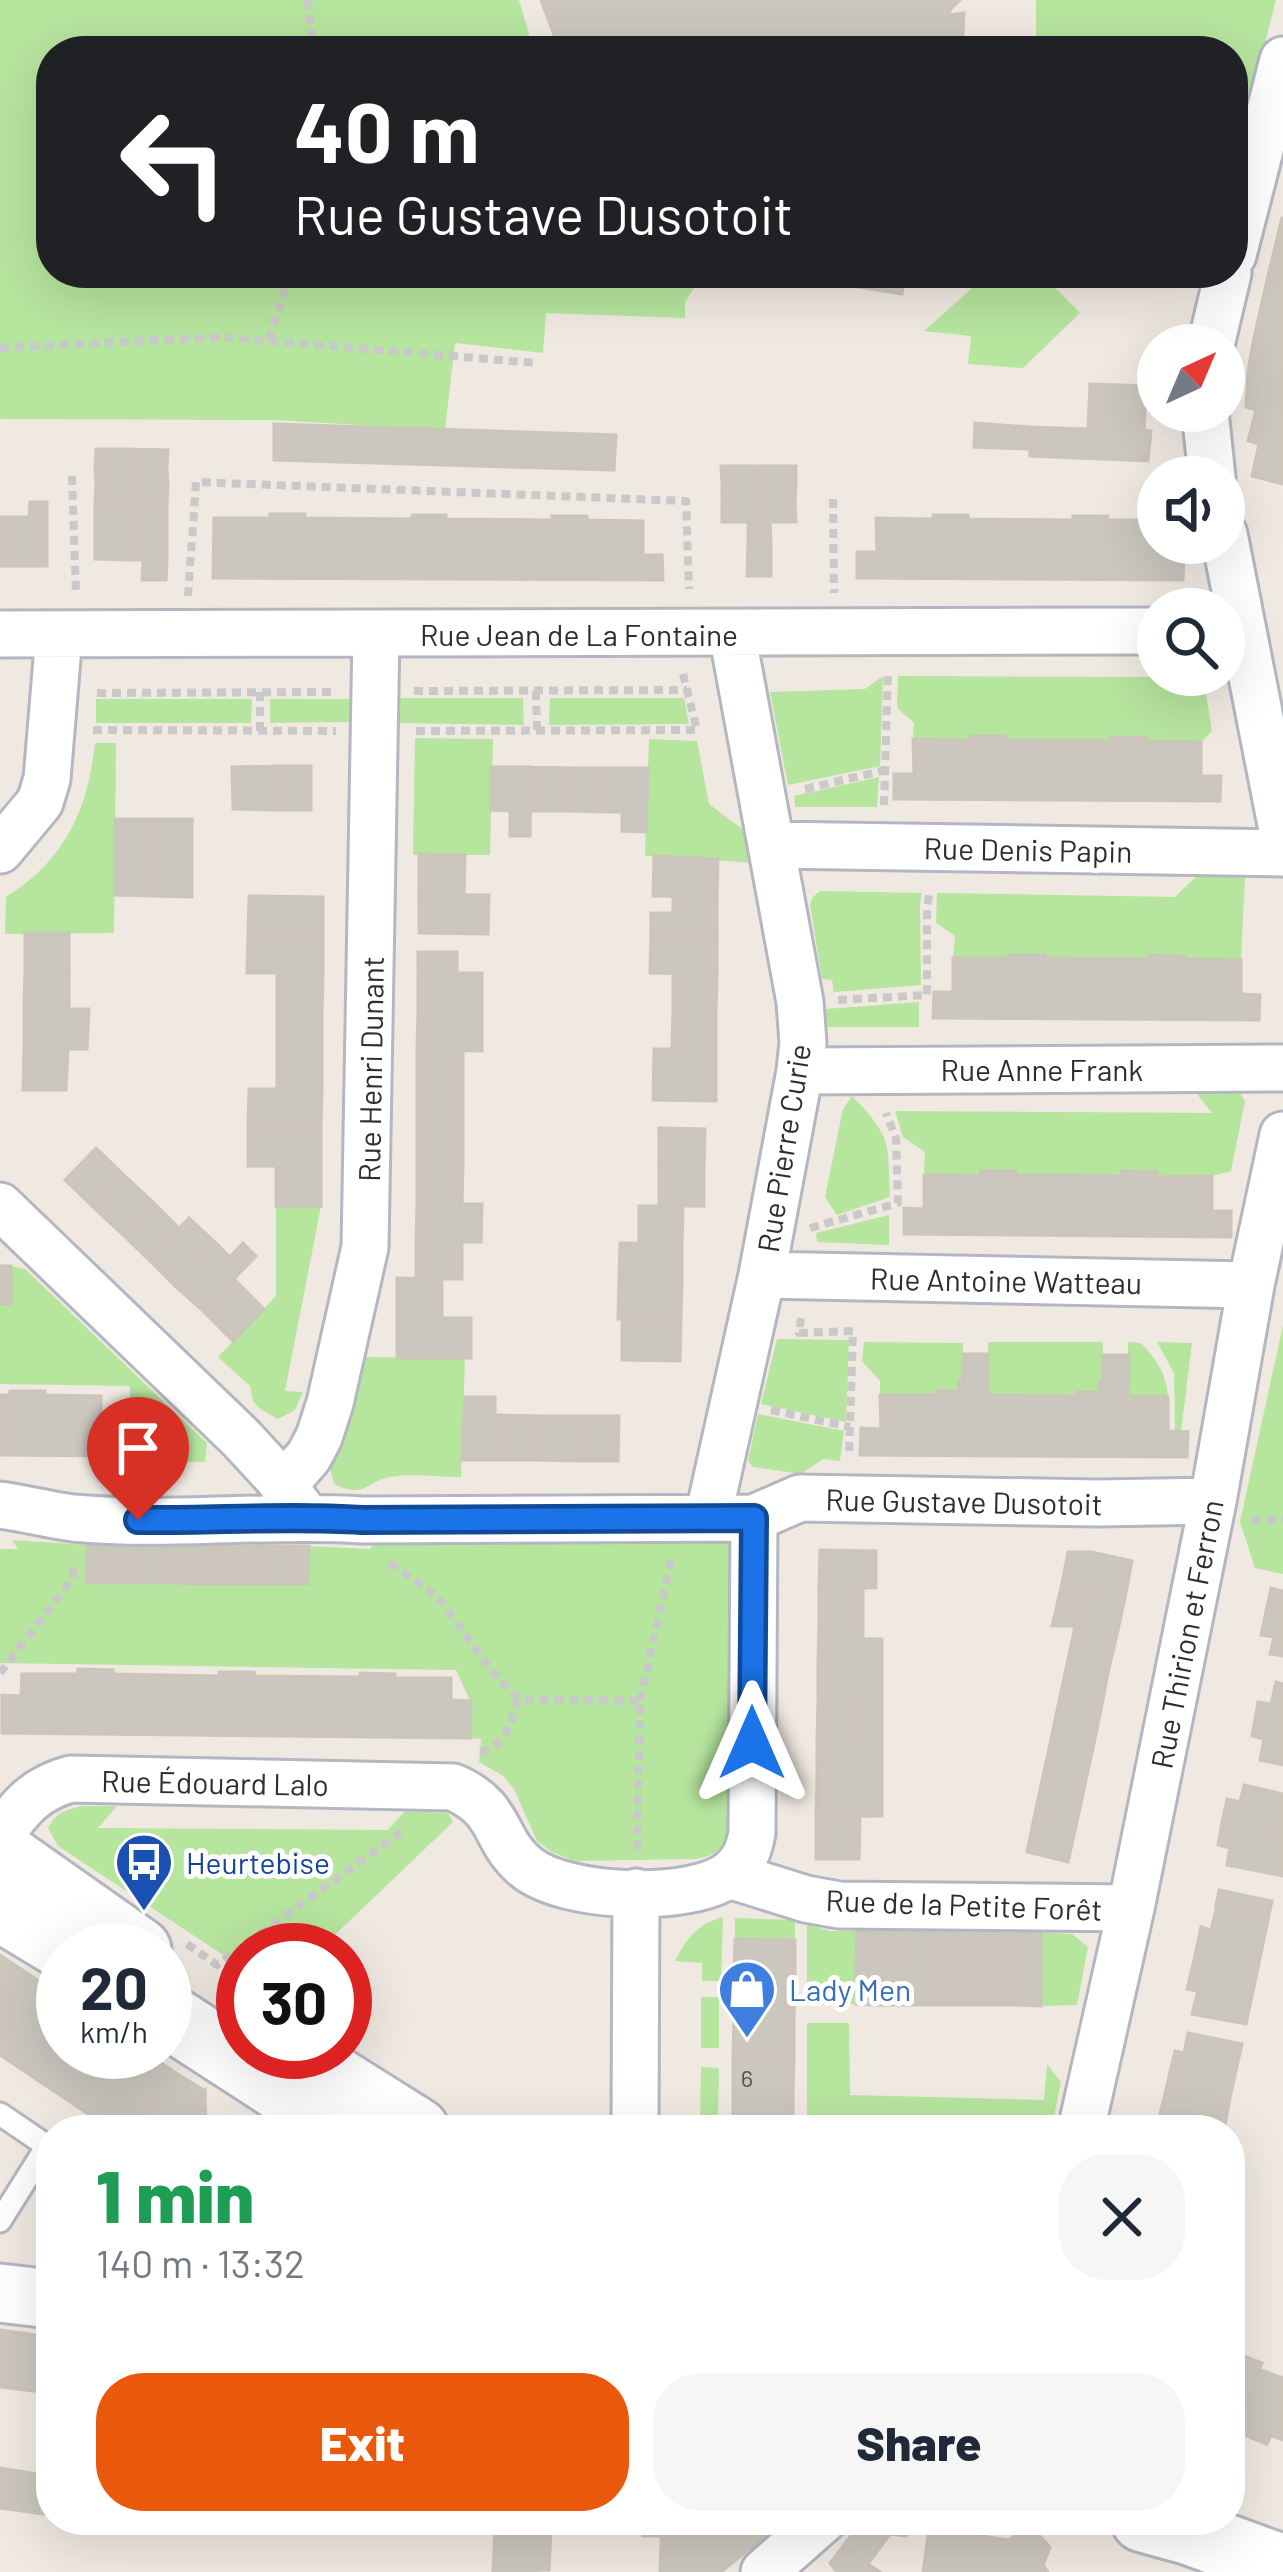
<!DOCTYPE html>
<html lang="en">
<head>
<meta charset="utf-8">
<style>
	:root { --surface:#fff; --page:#f6f6f7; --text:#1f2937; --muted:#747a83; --accent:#ea580c }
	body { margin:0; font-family:Barlow,sans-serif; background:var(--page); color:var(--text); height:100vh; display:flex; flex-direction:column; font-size:45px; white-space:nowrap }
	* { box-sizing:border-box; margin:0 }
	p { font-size:39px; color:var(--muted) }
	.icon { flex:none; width:66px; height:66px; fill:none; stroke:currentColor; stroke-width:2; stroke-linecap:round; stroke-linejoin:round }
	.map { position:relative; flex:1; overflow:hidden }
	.side { position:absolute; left:36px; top:2115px; width:1209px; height:420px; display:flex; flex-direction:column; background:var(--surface); border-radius:48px; box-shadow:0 12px 48px #0002 }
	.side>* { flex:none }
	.hud { position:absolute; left:36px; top:36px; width:1212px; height:252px; border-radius:48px; box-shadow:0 12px 48px #0002; background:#202124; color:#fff; overflow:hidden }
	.needle { width:78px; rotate:44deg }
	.fabs { position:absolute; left:1137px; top:324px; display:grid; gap:24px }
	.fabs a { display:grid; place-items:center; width:108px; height:108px; border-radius:50%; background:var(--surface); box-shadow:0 12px 48px #0002; font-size:60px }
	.speed { position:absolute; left:36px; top:1923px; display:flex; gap:24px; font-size:60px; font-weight:700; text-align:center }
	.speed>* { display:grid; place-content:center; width:156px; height:156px; border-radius:50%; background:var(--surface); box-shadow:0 12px 48px #0002; line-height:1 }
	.speed small { font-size:30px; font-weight:400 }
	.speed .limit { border:18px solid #d22; background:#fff; color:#111 }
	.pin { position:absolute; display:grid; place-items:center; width:102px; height:102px; color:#fff; margin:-123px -51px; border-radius:50% 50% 50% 0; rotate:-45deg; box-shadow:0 0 12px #0007 }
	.pin .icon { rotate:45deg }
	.me { position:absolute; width:132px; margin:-66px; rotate:0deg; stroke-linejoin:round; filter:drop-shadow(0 0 9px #0008) }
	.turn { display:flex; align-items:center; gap:42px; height:252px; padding:0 60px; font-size:54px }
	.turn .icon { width:156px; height:156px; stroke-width:2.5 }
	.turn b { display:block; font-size:84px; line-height:102px }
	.round { display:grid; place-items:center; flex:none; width:126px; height:126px; border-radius:48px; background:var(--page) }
	.summary { display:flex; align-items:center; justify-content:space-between; height:204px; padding:0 60px }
	h1 { font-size:72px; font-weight:800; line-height:90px; color:#1e9e55 }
	.button { display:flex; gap:24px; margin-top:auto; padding:24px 60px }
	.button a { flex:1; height:138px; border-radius:48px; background:var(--accent); color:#fff; font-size:48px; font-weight:800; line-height:138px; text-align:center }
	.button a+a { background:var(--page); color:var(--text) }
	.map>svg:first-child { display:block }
</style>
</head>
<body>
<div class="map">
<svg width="1283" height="2572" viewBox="0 0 1283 2572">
	<rect width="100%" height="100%" fill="#efe9e1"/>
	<path fill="#b6e59e" d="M0,0H519L531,41L527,51H51V273H704L685,302V318L546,313L543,353L455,343L445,430L275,420L0,419Z
		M1036,0H1276L1233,168V51H1036Z
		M989,273H1041L1080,313L1023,368L968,364L971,336L924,331Z
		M1164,675H1203L1212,731L1201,742L1146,741L1145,737H1111L1110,741L1005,740L1004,736H971L970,740L913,739L914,723L897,708L898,676L1163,677Z
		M883,676L880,766L788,785L770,692L865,689Z
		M395,698H523L524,725L395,723Z
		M550,698H684L689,724L549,725Z
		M96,699H252L251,723H96Z
		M270,699H349V722L270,723Z
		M415,738L493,739L490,855H413Z
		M649,739L697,741L709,804L753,837L755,863L645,856Z
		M95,743H116L114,933L5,934L6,897C65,860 88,810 95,743Z
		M879,777L877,807H795L794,796Z
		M1208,865H1222L1228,875L1245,876L1241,960L1185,959L1184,956L1150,955L1149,959L1044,958V955H1010L1009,958H953L955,936L936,923L937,893L1175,897Z
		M820,891L922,893L920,905L921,985L834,992L832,980L822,979L810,904L813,897Z
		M919,1002V1027H827L826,1009Z
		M1232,1082L1245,1101L1231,1171L1212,1176L1156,1177V1173L1121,1172V1176L1016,1175L1015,1171H981L980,1176L924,1175L925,1152L903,1137L895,1111L1212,1113L1189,1084Z
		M852,1096C892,1138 888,1140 890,1197L837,1215L825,1197L843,1109Z
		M276,1206H321L285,1391L303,1392L295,1410L278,1419L260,1409L253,1401L250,1386L218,1357L276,1296Z
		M889,1215V1245L817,1242L816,1233Z
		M11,1266L25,1269L207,1443L205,1462L130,1461V1386L0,1384V1304H11Z
		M1283,1325V1574L1255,1568L1240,1522Z
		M777,1339L849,1340L846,1422L761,1404Z
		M864,1342L963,1343V1381H959V1391H938L937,1395H880V1381L862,1361Z
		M988,1342H1103V1382L1099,1383V1392H1078L1077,1396L988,1395Z
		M1128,1342L1141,1343C1157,1360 1166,1373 1168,1397L1128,1396Z
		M1157,1342L1192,1343L1181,1432L1175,1431L1174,1373Z
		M362,1357L465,1358L461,1477C439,1477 412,1473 390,1477C365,1482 365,1499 334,1484L330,1468L333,1455L343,1438Z
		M758,1414L844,1431L840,1461L823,1459L801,1474L753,1467L748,1461Z
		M12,1540L88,1545L87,1583L307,1584L309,1546L369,1549L379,1541H734L728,1836C719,1851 713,1857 695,1859L574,1861L552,1852L537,1841L514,1789L503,1776L479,1762L481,1739L470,1738V1701L456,1670L0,1663V1549H18Z
		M82,1806H117L98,1828L388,1830L405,1811L448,1813L453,1822L319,1950H243V1968L58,1846L48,1828C57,1812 65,1810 82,1806Z
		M723,1917L721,1981H702V1963L675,1961C686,1939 698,1923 723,1917Z
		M735,1918L795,1920V1940L735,1939Z
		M807,1924L830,1931H857L856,2004L807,2005Z
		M1041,1932L1072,1934L1088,1947L1077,2005L1041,2006Z
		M701,1997H719V2048H701Z
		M807,2023H849L850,2095L1044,2100L1047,2064L1061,2082L1051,2130H807Z
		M701,2067L719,2068L718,2119H700Z"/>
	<path fill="#cbc7bf" stroke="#cbc5ba" stroke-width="3" d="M541,0H960L951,9L948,15L964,13L962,51H560Z
		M1282,218H1283V284L1267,280Z
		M803,273H905L902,294L833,283Z
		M1267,280L1283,284V317L1260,311Z
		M1260,311L1283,317V350L1253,342Z
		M1253,342L1283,350V382L1248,372Z
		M1248,372L1283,382V450L1248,441L1256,410L1246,407Z
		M1090,384L1149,386L1146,392L1144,430L1151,431L1148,461L1030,456L1029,427L1088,429Z
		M975,423L1028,427V449L974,447Z
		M274,424L616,435L614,470L274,460Z
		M1259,444L1283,450V484L1252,476Z
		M96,449H133L132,468H95Z
		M133,449L168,450L167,468H132Z
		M721,466H759V484H722Z
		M759,466H796V484H759Z
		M95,468H132V486H96Z
		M132,468H167L168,486H132Z
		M722,484H759V502H722Z
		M759,484H796L795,502H759Z
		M96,486H132V504H95Z
		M132,486H168L167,504H132Z
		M30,502H47V566H0V517H29Z
		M722,502H759V522H722Z
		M759,502H795L796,522H759Z
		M95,504H132V522H95Z
		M132,504H167V523L132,522Z
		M270,514H305V518L411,519L412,515H446V519L552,520V516H587L588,520L643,521V555H662L663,580L213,578L214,518H270Z
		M933,515H968V519L1073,520V516H1108V520H1158V543H1164V555H1184L1183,580L857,578V552H877L876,518L933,519Z
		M95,522H132L131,540H95Z
		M132,522L167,523V541L131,540Z
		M748,522H759V543H748Z
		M759,522H770L771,543H759Z
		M95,540H131V560L95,559Z
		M131,540L167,541V560H131Z
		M748,543H771V576H747Z
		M143,560H167L166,580H142Z
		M970,736H1005V740L1110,741V737H1146V741L1201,742V776H1221L1220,801L894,799V774H914L913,739L970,740Z
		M273,766H311V810H272Z
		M273,766L272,810L233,809L232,767Z
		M491,767H531L530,836H510V811L491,810Z
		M531,767L569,768V811H531Z
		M569,768H607V812L569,811Z
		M607,768H648L646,832L622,831V812H607Z
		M115,819H154V896L115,895Z
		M154,819H192V863H154Z
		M419,854L465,855L464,895H419Z
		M654,856L718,859L717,897L653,896Z
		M154,863H192V897L154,896Z
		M419,895H489L488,934L419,933Z
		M249,896L323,897V936L248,935Z
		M673,897H717V936L651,935V913H673Z
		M25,933H69V972L25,971Z
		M248,935L323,936V973H247Z
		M651,935L717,936V974L650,973Z
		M418,952H457V973H418Z
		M1009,955H1045L1044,958L1149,959V955L1184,956L1185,959L1241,960V994L1260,995L1259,1020L933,1018L934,992H953V958H1009Z
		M25,971L69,972V1009H24Z
		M277,973H323L322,1012L277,1011Z
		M418,973H482V1013L418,1012Z
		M673,973L717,974L716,1011L673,1010Z
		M24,1009H89L87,1049H24Z
		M673,1010L716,1011V1049H672Z
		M277,1011L322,1012V1050H277Z
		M418,1012L482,1013V1051L417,1050Z
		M24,1049H68L66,1090H23Z
		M654,1049H716V1101L653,1100Z
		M277,1050H322V1089H277Z
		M417,1050H463V1089H417Z
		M249,1089H322L321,1128H248Z
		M417,1089H463V1126H417Z
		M417,1126H463V1165H417Z
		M248,1128H321V1166H248Z
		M659,1128L705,1129L704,1167L659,1166Z
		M96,1148L124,1175L93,1207L65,1180Z
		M417,1165H463L462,1204H417Z
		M276,1166H321V1206H276Z
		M659,1166L704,1167V1206H659Z
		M981,1171H1016L1015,1175L1121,1176V1171L1157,1172L1156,1177L1212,1176V1211H1231V1237L904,1234V1208L924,1209V1175L980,1176Z
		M124,1175L152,1201L122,1234L93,1207Z
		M152,1201L179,1228L149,1260L122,1234Z
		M417,1204H482L481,1242H416Z
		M639,1206H683L682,1243H639Z
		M189,1218L217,1244L176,1287L149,1260Z
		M416,1242H462V1279H416Z
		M243,1243L256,1256L203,1311L176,1287L217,1244L230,1257Z
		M620,1243H682V1280H619Z
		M0,1266H11V1304H0Z
		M397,1278L442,1279V1319L397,1318Z
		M234,1279L264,1309L233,1341L203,1311Z
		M619,1280H682L681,1320L618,1319Z
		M397,1318H471V1358H397Z
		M622,1320H681L680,1361L622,1360Z
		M963,1354H988V1395L1077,1396V1392H1099V1382H1103V1355H1129L1128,1396L1168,1397V1431L1188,1432L1187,1457L860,1455L861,1428L881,1429L880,1395H937V1391H959V1381H963Z
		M10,1391H45V1395L101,1396V1418L120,1419V1456L0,1455V1395H10Z
		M465,1397H495V1415H501L500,1460H462Z
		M501,1415L540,1416L539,1460H500Z
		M540,1416H578L577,1461L539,1460Z
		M578,1416H619L618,1461H577Z
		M88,1545H106V1583H86Z
		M106,1545H125L124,1583H106Z
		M125,1545L142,1546V1583H124Z
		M142,1546H162L161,1583H142Z
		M162,1546H179V1583H161Z
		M179,1546H198L197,1584L179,1583Z
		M198,1546H216V1584H197Z
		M216,1546H233V1584H216Z
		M233,1546H251L250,1584H233Z
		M251,1546H269L270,1584H250Z
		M269,1546H290L289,1584H270Z
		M290,1546H309L308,1584H289Z
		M820,1550L876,1551V1588H819Z
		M1068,1552H1092L1132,1561L1125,1598L1083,1588H1061Z
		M819,1588H863V1627H819Z
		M1061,1588H1083L1075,1626H1052Z
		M1083,1588L1125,1598L1117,1635L1075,1626Z
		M1271,1588L1283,1591V1615L1266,1611Z
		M1266,1611L1283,1615V1656L1270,1654L1274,1637L1261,1635Z
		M1075,1626L1117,1635L1108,1673L1067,1664Z
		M819,1627H863V1639H882V1664H818Z
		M818,1664H882V1702H818Z
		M1067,1664L1108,1673L1101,1710L1059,1701Z
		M78,1669L113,1670V1674L219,1676V1672H254L255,1676L360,1677V1673L395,1674V1678H451V1700L471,1701L470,1738L2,1733V1695L21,1696L22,1674H77Z
		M1276,1682L1283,1684V1725L1255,1719L1258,1702L1271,1704Z
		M1059,1701L1101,1710L1093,1748L1051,1739Z
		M818,1702H862V1740H817Z
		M862,1702H882V1740H862Z
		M1255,1719L1283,1725V1765L1260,1760L1264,1739L1252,1736Z
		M1051,1739L1093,1748L1085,1785L1043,1776Z
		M817,1740H882V1778L817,1779Z
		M1043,1776L1085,1785L1077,1822L1035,1813Z
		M882,1778V1816L816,1817L817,1779Z
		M1244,1785L1283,1794V1835L1222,1822L1227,1799L1240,1802Z
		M1035,1813L1077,1822L1068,1862L1027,1852Z
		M816,1817H860L859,1859H816Z
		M1222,1822L1283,1835V1876L1227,1865L1230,1848L1218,1845Z
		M1219,1890L1272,1901L1269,1915L1216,1905Z
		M1216,1905L1269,1915L1268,1920L1216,1909Z
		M1216,1909L1268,1920L1257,1973L1194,1960L1201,1927L1211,1930Z
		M857,1931H876V1967H856Z
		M876,1931H894L893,1967H876Z
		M894,1931H911V1968L893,1967Z
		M911,1931L931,1932L930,1968H911Z
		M949,1931V1968H930L931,1932Z
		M949,1931L967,1932L966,1968H949Z
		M967,1932H984V1968H966Z
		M984,1932H1004L1003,1968H984Z
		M1004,1932H1021V1968H1003Z
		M1021,1932H1041V1968H1021Z
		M735,1939L795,1940V1981L734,1979Z
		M0,1955L63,1997V2052H145L176,2073L137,2130H118L106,2126L0,2055Z
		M1194,1960L1257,1973L1246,2024L1192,2014L1198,1991L1187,1989Z
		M856,1967H876L875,2005L856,2004Z
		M876,1967H893V2005H875Z
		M893,1967L911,1968V2005H893Z
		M911,1968H930V2005H911Z
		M930,1968H949L948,2005H930Z
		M949,1968H966V2005H948Z
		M966,1968H984V2005H966Z
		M984,1968H1003L1002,2005H984Z
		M1003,1968H1021L1020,2005H1002Z
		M1021,1968H1041V2006L1020,2005Z
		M734,1979L795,1981L794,2019L734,2018Z
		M734,2018L794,2019V2056H733Z
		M1188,2033L1242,2044L1230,2098L1167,2085L1175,2051L1184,2053Z
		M733,2056H794L793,2096H733Z
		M176,2073L205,2091L176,2130H137Z
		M1167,2085L1230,2098L1224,2130H1168L1171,2116L1160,2114Z
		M205,2091L206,2130H176Z
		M733,2096H793V2130H733Z
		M0,2330L51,2337V2393L0,2387Z
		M1230,2351L1262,2363L1237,2429L1230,2426Z
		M1259,2369L1283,2378V2440L1271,2435L1267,2444L1236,2432Z
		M0,2468L51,2476V2515L0,2508Z
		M594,2520H662L661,2536H643V2530L594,2526Z
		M662,2520H744L771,2531L721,2572H660Z
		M863,2520H930L929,2528L914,2523L912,2530L906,2536L890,2534L868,2564L843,2546Z
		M495,2525L540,2526L538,2572H493Z
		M929,2528L1008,2540L1023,2531L1037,2533L1050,2547L1043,2565L1048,2572H923Z
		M540,2530L551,2532L549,2570H538Z
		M843,2546L868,2564L880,2572H837L830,2563Z"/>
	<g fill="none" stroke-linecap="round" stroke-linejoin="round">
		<g stroke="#b4b7c1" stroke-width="27">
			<path id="service" d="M0,2114L47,2146L0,2221"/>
		</g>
		<g stroke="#b4b7c1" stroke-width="51">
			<path id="minor" d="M1233,255L1283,60
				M1211,345L1228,273
				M1205,411L1212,477
				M1224,534L1283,835
				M0,634L1158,631
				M773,845L1283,853
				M0,850L40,802L47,779L59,635
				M800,1071L1283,1068
				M0,1206L241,1438L277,1477L301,1509
				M762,1275L1251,1285
				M283,1486L309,1456L319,1437L330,1403L365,1247L376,634
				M0,1505C24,1508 49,1515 73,1518C169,1527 266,1514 362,1520L754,1518L800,1498L1098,1503L1213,1501
				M708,1518L762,1275L800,1071L803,1043L800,1002L732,633
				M0,1836C20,1807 36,1788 71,1779L453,1787C504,1809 492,1839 526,1867C564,1899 693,1904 731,1873C745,1861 749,1849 752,1833L754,1518
				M729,1875L806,1899L839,1905L1131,1908
				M635,2130L636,1892
				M1081,2130L1131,1908L1213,1501L1251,1285L1283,1135
				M764,2572L823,2520"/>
		</g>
		<g stroke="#b4b7c1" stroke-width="63">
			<path id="tertiary" d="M0,2293L51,2299"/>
		</g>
		<g stroke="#b4b7c1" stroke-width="69">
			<path id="secondary" d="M0,1852L139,1950
				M0,1909L68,1950
				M165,2014L344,2130
				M312,2064L417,2130
				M1143,2520L1190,2533L1283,2567"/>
		</g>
		<path stroke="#c9c9c9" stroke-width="8" stroke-dasharray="9 6" stroke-linecap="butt" d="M307,0L314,51
			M269,340L290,273
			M0,348L221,337L536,363
			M72,476L76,595
			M833,499L834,593
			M188,596L196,482L686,501L689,589
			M414,691L687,690
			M536,691L537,731
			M97,693L334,692
			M93,730L336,731
			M260,731V692
			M416,731L697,730L683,674
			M805,789L885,770
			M884,805L888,670
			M838,1000L927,995V907L930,890
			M810,1228L898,1203L896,1138L886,1113
			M801,1318L799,1333L853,1331L849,1457
			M771,1410L850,1427
			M1252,1521L1283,1519
			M390,1563L438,1597L491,1670L518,1699L640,1701L637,1850
			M0,1673L73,1578V1561
			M640,1701L672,1556
			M480,1752C505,1748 512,1721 518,1699
			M187,1944L217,1965L404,1830"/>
		<use href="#service" stroke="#fff" stroke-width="21"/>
		<use href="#minor" stroke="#fff" stroke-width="45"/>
		<use href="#tertiary" stroke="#fff" stroke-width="57"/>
		<use href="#secondary" stroke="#fff" stroke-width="63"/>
	</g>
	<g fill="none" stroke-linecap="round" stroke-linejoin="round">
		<g stroke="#114b97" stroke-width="30">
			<path id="route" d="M138,1520C213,1521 288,1515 362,1520L754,1518L752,1743"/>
		</g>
		<use href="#route" stroke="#1a73e8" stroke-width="21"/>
	</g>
	<defs>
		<g id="bus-pin" transform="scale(3)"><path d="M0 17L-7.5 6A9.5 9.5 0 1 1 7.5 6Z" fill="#1a4fb4" stroke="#fff"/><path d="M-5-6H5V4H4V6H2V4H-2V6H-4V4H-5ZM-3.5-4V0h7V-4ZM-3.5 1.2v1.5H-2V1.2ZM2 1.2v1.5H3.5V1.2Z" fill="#fff"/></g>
		<g id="shop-pin" transform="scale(3)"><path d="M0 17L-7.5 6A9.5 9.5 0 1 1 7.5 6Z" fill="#3f7fe0" stroke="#fff"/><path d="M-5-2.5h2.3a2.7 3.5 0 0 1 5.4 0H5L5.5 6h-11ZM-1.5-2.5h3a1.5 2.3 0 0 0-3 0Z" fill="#fff"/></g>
	</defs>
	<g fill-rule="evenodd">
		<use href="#bus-pin" x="144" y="1862"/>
		<use href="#shop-pin" x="747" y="1989"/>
	</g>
	<g text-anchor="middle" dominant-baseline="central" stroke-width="10" stroke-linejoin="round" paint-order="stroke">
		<g font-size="24" fill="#555452">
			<text x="747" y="2077">6</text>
		</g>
		<g font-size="30" fill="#2e2e2e" stroke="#fff">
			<text x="579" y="634">Rue Jean de La Fontaine</text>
			<text transform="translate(1028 849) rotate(1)">Rue Denis Papin</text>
			<text transform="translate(370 1069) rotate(-89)">Rue Henri Dunant</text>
			<text x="1042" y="1069">Rue Anne Frank</text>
			<text transform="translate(783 1148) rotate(-81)">Rue Pierre Curie</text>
			<text transform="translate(1006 1280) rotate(1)">Rue Antoine Watteau</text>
			<text transform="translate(964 1501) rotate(1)">Rue Gustave Dusotoit</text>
			<text transform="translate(1186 1634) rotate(-79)">Rue Thirion et Ferron</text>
			<text transform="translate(215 1782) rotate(1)">Rue Édouard Lalo</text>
			<text transform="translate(964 1904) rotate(2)">Rue de la Petite Forêt</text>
		</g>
		<g font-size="30" fill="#164399" stroke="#fff" text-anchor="start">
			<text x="186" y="1862">Heurtebise</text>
		</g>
		<g font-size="30" fill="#366cbe" stroke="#fff" text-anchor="start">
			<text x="789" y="1989">Lady Men</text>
		</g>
	</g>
</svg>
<div class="fabs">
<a><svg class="needle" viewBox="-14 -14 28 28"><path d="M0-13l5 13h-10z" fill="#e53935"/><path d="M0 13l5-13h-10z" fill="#747a83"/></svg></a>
<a><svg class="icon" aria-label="sound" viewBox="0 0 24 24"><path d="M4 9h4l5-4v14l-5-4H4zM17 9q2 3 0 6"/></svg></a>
<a><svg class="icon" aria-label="search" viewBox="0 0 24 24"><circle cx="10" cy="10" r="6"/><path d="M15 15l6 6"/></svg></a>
</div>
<div class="speed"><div>20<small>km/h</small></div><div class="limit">30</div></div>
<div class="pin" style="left:138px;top:1520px;background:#d93025"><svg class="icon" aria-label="arrive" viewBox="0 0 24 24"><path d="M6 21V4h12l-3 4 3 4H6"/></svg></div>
<svg class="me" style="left:752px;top:1743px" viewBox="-20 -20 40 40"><path d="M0-17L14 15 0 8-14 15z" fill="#1a73e8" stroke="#fff" stroke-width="4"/></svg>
<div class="hud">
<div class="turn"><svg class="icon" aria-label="left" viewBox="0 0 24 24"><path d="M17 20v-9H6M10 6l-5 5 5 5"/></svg><div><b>40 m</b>Rue Gustave Dusotoit</div></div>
</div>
<section class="side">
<div class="summary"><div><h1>1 min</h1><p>140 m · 13:32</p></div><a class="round"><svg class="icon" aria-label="close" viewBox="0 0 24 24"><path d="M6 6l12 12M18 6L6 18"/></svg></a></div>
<div class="button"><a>Exit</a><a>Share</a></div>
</section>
</div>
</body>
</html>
